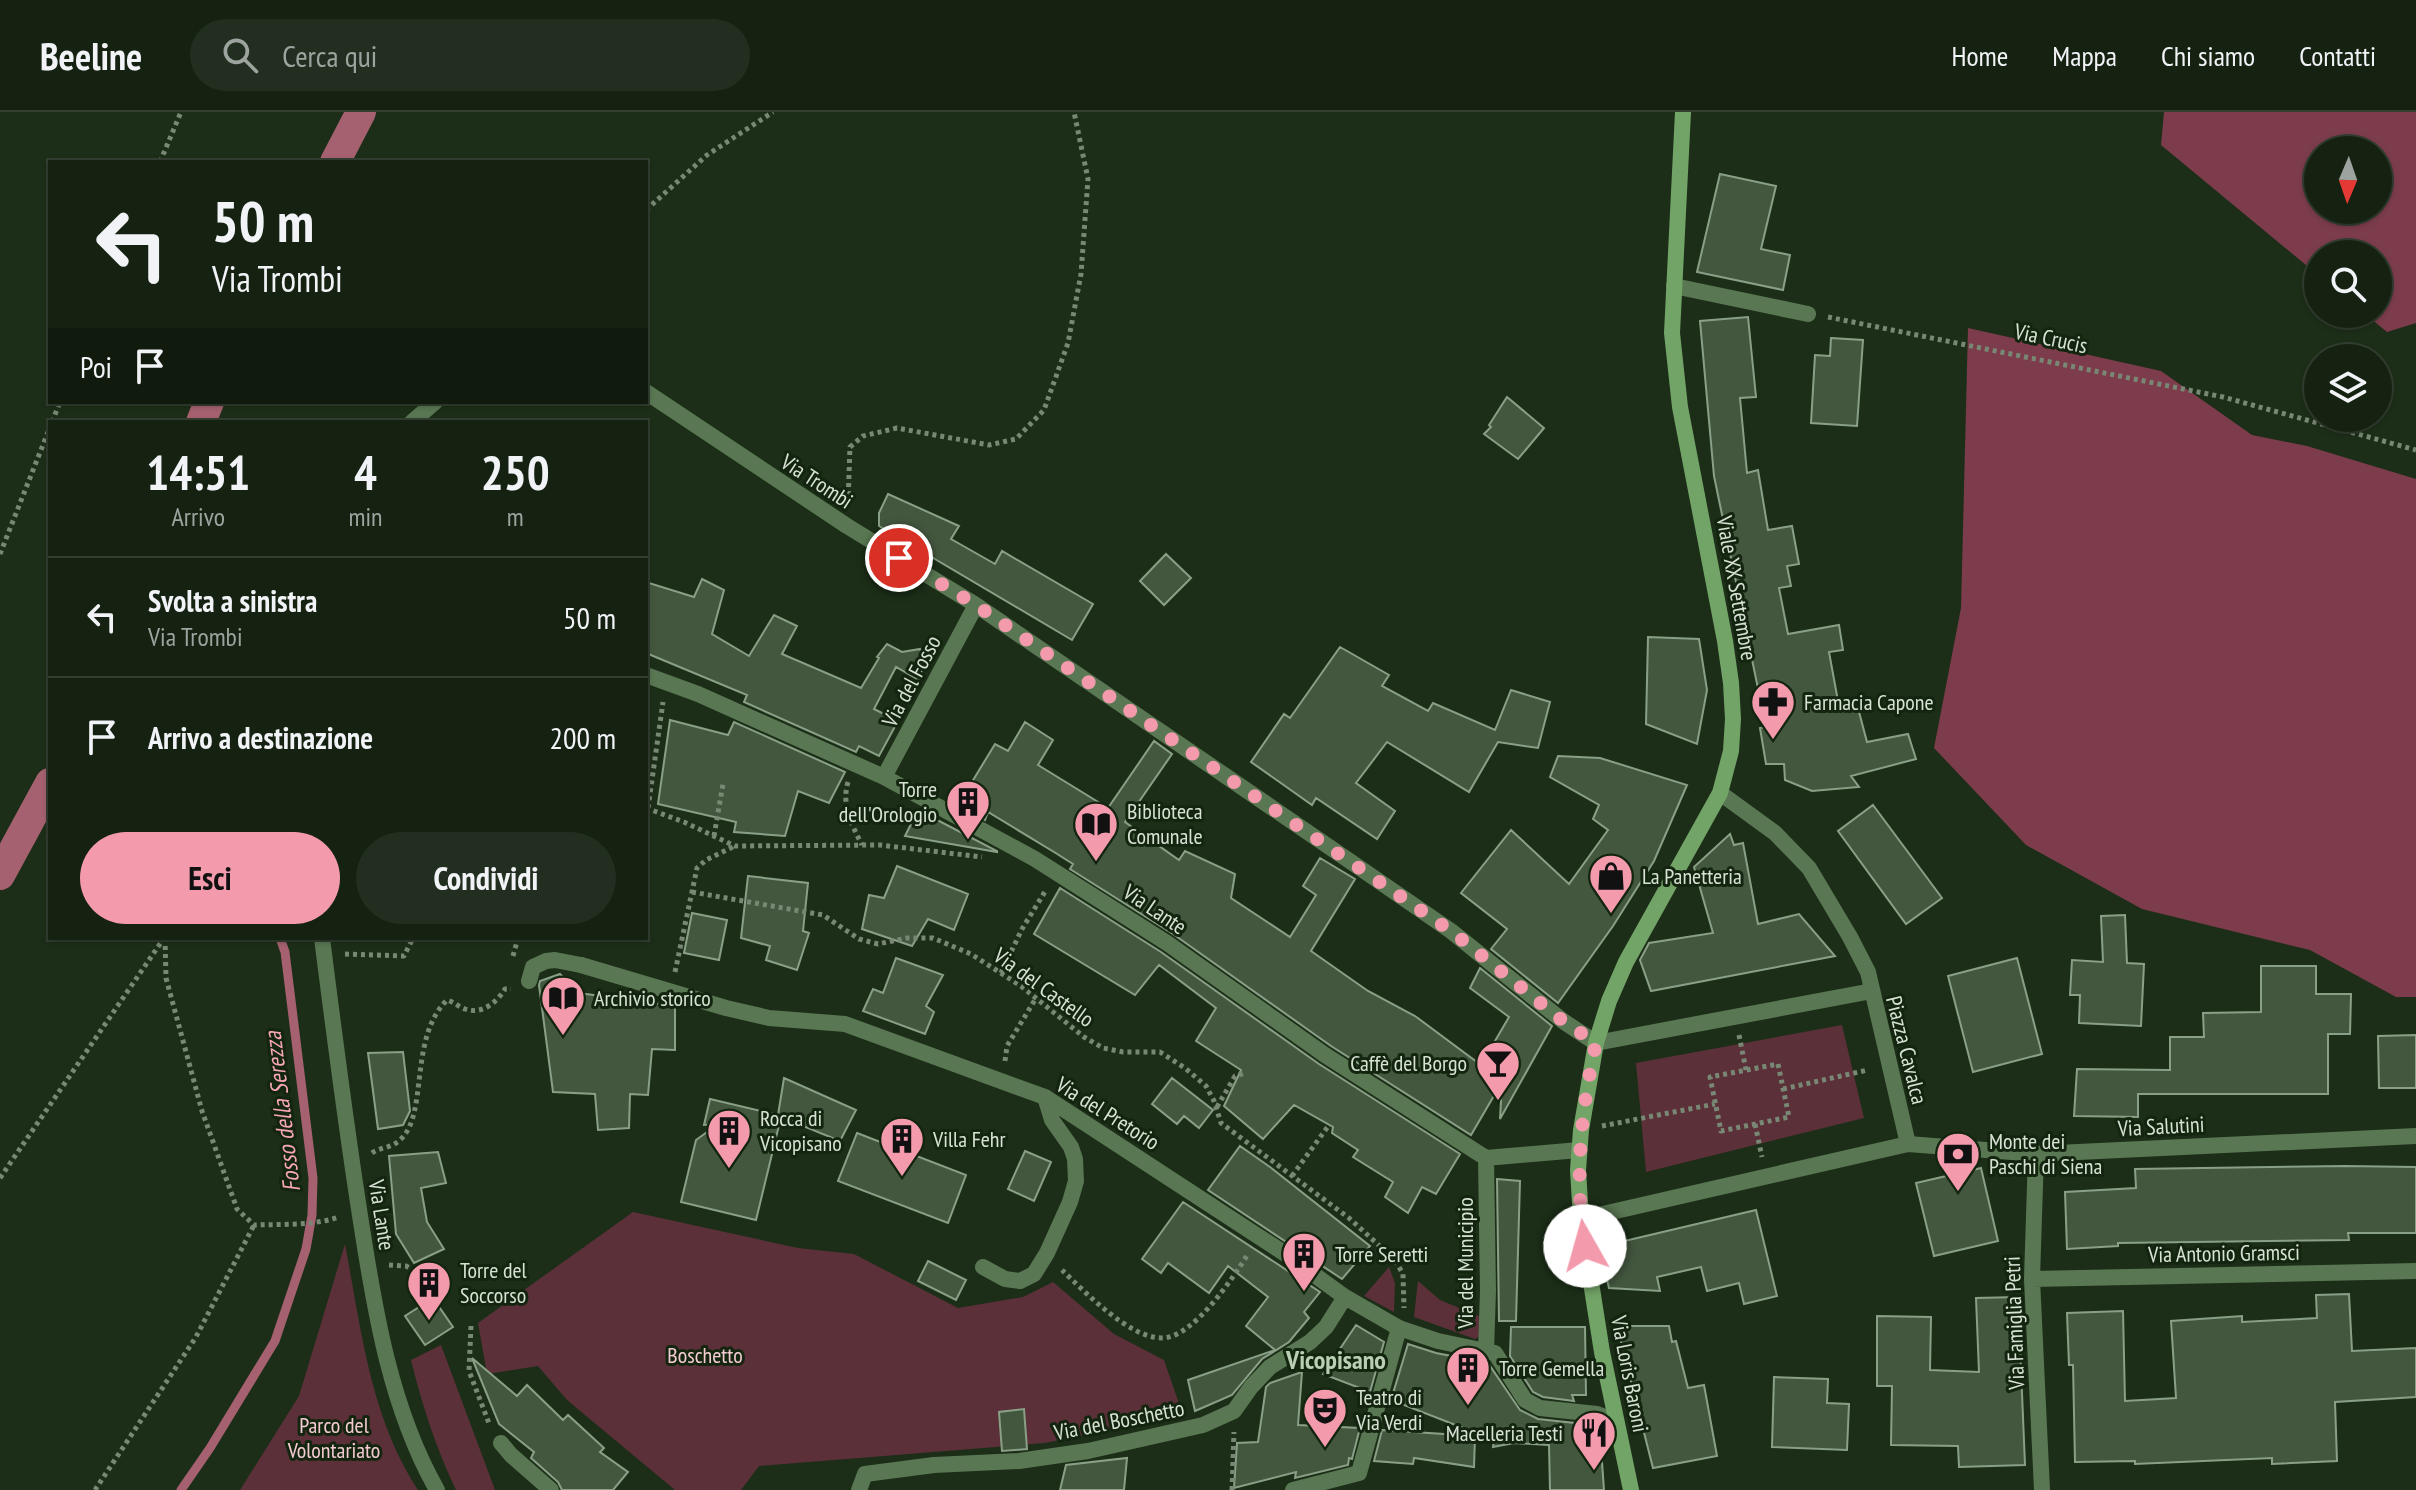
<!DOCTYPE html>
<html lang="it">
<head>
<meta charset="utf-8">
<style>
	:root { --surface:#152212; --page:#222f20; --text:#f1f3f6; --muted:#9da49f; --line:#343f32; --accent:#f39aac }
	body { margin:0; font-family:"PT Sans Narrow",sans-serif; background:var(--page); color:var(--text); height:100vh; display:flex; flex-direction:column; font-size:30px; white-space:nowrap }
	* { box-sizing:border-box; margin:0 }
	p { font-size:26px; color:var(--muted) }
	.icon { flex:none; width:44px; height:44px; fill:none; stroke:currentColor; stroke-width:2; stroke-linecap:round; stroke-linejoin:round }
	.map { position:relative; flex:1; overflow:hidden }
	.panel { position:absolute; left:48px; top:308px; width:600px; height:520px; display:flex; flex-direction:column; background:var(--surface); border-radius:0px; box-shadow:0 2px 6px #0004,0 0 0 2px var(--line) }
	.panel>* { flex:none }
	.banner { position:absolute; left:48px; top:48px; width:600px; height:244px; border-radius:0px; box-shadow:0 2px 6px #0004,0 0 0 2px var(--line); background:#152212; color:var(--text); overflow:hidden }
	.needle { width:52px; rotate:182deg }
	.controls { position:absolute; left:2304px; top:24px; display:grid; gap:16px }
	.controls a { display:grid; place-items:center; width:88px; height:88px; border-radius:50%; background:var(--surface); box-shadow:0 2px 6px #0004,0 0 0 2px var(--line); font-size:40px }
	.pin { position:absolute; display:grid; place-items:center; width:68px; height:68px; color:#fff; margin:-34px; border:4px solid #fff; border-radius:50%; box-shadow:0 2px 8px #0007 }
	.me { position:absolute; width:88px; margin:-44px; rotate:353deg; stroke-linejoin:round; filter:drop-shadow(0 0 6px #0008) }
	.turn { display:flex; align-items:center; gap:28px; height:168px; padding:0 32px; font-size:36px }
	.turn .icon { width:104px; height:104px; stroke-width:2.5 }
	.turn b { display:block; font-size:56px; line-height:68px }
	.then { display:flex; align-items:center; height:76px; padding:0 32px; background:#0003; gap:16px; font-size:30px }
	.eta { display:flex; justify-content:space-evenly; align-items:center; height:136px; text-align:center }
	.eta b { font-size:48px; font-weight:700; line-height:56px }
	.action { display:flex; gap:16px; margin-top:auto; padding:16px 32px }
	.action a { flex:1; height:92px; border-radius:48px; background:var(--accent); color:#111; font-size:32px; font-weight:700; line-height:92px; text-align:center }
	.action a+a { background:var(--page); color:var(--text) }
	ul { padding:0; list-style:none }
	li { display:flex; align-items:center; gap:24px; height:120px; padding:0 32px; border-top:2px solid var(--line) }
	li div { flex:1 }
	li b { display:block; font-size:30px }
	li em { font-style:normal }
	header { display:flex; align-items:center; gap:48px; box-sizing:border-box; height:112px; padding:0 40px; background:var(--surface); border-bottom:2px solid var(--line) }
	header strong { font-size:38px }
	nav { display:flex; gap:44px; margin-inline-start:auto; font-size:28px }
	.search { width:560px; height:72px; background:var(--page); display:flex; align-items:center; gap:20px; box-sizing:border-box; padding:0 28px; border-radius:44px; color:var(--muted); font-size:30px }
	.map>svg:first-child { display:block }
</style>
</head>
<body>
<header>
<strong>Beeline</strong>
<div class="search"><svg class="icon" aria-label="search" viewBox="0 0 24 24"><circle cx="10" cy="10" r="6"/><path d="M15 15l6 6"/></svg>Cerca qui</div>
<nav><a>Home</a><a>Mappa</a><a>Chi siamo</a><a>Contatti</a></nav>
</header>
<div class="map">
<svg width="2416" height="1378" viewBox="0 0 2416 1378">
	<rect width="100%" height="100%" fill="#1c2e18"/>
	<path fill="#5b3039" d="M1842,913L1864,1006L1646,1060L1636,951Z
		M633,1100L798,1136L854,1142L958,1196L1023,1185L1053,1170L1114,1222L1164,1248L1183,1303L1045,1331L759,1354L741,1378H675L567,1288L538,1254L487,1262L478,1211Z
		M345,1132C361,1216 370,1305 418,1378H240L299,1284Z
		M1389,1155L1395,1171L1394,1200L1364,1184Z
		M1418,1169L1440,1188L1481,1205L1482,1223L1475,1227L1414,1205Z
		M441,1233L495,1378H456C436,1336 422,1293 411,1248Z"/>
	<path fill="#7c3c4b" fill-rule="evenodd" d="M2164,0H2416V211L2387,220L2365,202H2378V142H2318V163L2161,33ZM2318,38H2378V98H2318Z
		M1968,216L2161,259L2252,323L2307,334L2416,367V885H2396L2310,838L2142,797L2026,733L1934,636L1961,496Z"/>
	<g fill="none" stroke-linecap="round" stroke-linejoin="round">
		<path stroke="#a5616f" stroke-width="9" d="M181,1378L210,1336L275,1229L306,1137L312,1103L313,1066L285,840L280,826"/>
		<path stroke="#a5616f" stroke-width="30" d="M335,50L361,0
			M201,310L209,290
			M0,763L50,671"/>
	</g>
	<path fill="#43573f" stroke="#8aa086" stroke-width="2" d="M1720,62L1776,74L1761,137L1790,143L1783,178L1697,160Z
		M1748,205L1756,285L1740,286L1747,361L1758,358L1768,418L1792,414L1799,452L1787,454L1791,474L1779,476L1788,522L1839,513L1843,538L1829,540L1840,600L1858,596L1867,630L1908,622L1916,647L1851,664L1859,675L1812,679L1785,668L1784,652H1766L1760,616L1766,615L1714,364L1700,209Z
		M1831,226L1863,228L1857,314L1811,311L1815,243L1830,244Z
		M1507,285L1544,316L1518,347L1484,322L1491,315L1489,313Z
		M888,382L959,414L951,427L995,452L1002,439L1093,492L1072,528L879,414V401Z
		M1166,442L1191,466L1164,493L1140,469Z
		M702,467L724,478L712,522L749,544L774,503L797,514L782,542L861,576L879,546L877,545L887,532L902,540L920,537L924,550L919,568L896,555L874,597L898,609L879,644L859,634L856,640L744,590L747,583L646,541V470L694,485Z
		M1648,525L1699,527L1707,578L1697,632L1646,612Z
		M1340,535L1389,563L1382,574L1428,599L1433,591L1495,618L1511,578L1550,590L1538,636L1498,630L1469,680L1387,630L1356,671L1395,699L1377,727L1316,686L1312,693L1251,650L1284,602L1290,606Z
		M670,608L728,623L734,610L845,660L829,691L798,679L785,724L734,720L736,710L658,692Z
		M1025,610L1053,628L1038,653L1108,696L1154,629L1172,642L1125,710L1179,748L1185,739L1235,762L1231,786L1290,825L1316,783L1303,774L1320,746L1355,767L1311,839L1368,879L1415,904L1481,953L1509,905L1470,876L1480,856L1552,914L1500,1007L1502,970L1471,1023L1331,934L1173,822L1070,757L1073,752L1054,740L988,700L985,708L958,693L995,632L1008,639Z
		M1558,644L1600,646L1687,673L1654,749L1613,814L1558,891L1491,837L1507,817L1461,781L1511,718L1569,772L1608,718L1593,707L1599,693L1550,665Z
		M1873,693L1942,786L1906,812L1838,719Z
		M918,698L997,739V740L905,724Z
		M1730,722L1734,733L1743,731L1758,812L1799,802L1835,844L1651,879L1640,848L1649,831L1713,821L1694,755Z
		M897,754L968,782L954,818L928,807L912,834L862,817L869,783L884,786Z
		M748,764L808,771L803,819L809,821L797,858L766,848L770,834L741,826Z
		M1060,776L1161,840L1319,952L1460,1042L1436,1082L1422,1075L1408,1101L1385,1085L1393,1070L1353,1045L1358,1038L1332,1021L1333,1015L1294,993L1263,1027L1224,994L1241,958L1196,929L1216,896L1159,853L1135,883L1034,822Z
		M692,801L727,808L719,848L684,841Z
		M2125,803L2127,851L2144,852L2141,914L2079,911L2080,883H2070L2072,848L2103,850L2101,804Z
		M896,846L943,863L926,894L934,900L925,922L863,899L873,877L883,881Z
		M2017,846L2042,942L1973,960L1948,864Z
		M2261,854H2316V882H2351L2350,922H2328V982H2138V1005L2074,1004L2077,957L2170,958V925H2204L2203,901L2261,900Z
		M560,862L579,881L675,894V938L652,937L648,983L630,982L629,1016L598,1018L595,982L553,980L539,873L540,869Z
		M2416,923V976H2379L2378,924Z
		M403,940L410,999L403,1013L378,1017L368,941Z
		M784,966L856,998L840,1029L781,1005L756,1108L681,1090L696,1028L718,1012L704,1013L710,987L778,1003Z
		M1172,966L1213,998L1199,1016L1184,1004L1177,1012L1152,992Z
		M857,1021L966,1063L948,1111L838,1069Z
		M1240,1034L1270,1055L1370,1134L1342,1167L1208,1078Z
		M1025,1039L1051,1050L1034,1089L1008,1077Z
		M438,1040L446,1071L421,1076L427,1110L444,1137L414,1151L396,1122L389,1044Z
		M2345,1054L2416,1055V1121H2348L2349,1128L2118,1131V1134L2067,1137L2065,1080L2136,1076L2135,1057Z
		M1981,1056L1998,1129L1934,1144L1916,1071Z
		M1497,1067L1520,1069L1516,1209H1499Z
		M1183,1090L1320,1180L1304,1200L1309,1206L1289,1230L1262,1247L1232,1283L1195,1299L1188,1268L1275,1238L1246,1214L1268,1185L1228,1154L1209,1181L1168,1151L1161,1161L1142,1147Z
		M1756,1098L1777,1184L1744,1192L1739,1171L1707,1179L1701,1155L1657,1165L1660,1179L1609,1176L1599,1135Z
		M928,1149L966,1168L956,1188L918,1169Z
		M2349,1182L2352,1239L2416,1236V1285L2335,1290L2337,1349L2272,1352V1346L2135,1352V1349L2075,1350L2073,1253H2069L2067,1201L2123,1199L2125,1289L2176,1286L2171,1209L2242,1204V1210L2317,1206L2316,1183Z
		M2018,1185L2025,1353L1959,1355L1958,1334L1891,1333L1892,1274H1877V1204L1931,1205L1930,1258L1979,1260L1976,1186Z
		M433,1186L453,1215L425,1233L405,1204Z
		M1356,1213L1384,1230L1370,1280L1323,1262Z
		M1617,1214H1669L1672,1230L1676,1229L1688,1276L1704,1273L1717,1344L1653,1356Z
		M1511,1215H1585L1586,1283H1572L1574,1289L1543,1285L1533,1280L1510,1244Z
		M1408,1232L1436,1241L1488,1251L1520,1298L1538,1307L1584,1312L1589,1323L1601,1336L1604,1378H1550L1549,1333L1514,1331L1493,1335L1494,1328L1391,1288Z
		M472,1246L517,1284L527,1273L563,1308L568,1303L604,1336L600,1340L628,1360L613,1378H562L558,1370L531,1346L534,1340L499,1312Z
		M1302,1260L1298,1313L1360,1316L1352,1347L1349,1346L1348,1353L1295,1366L1296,1360L1234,1376L1237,1331L1258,1330L1266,1275L1270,1271Z
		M1774,1265L1828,1267L1827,1291L1849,1292L1847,1338L1772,1335Z
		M1024,1297L1027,1337L1002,1339L999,1300Z
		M1382,1318L1475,1324L1474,1355L1414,1346L1413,1352L1374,1349Z
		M1127,1346L1124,1378H1060L1066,1353Z"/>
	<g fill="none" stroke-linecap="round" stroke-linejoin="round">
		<path stroke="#798775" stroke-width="5" stroke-dasharray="4 4" stroke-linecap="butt" d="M160,50L181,0
			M646,98L707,43L773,0
			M1828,205L2223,285L2416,338
			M52,310L60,290
			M848,391L850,335L863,324L897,316L989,333L1016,327L1044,298L1068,231L1081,162L1088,67L1074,0
			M0,442L50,315
			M848,670C841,693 852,713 862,733
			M646,696L684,710L735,734L880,733L982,745
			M648,696L663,590
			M714,724L723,672
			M692,780L823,803L859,827L878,832L907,826H933L971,842L1021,874L1084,925L1103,936L1123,940H1160L1185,956L1206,974L1214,989L1221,1011L1349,1106L1395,1148L1403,1162L1404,1196
			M165,826L166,866L202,999L237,1097L254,1113C282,1112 312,1114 339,1105
			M345,842L404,844L413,826
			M513,844L518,826
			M675,860L697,756L706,748L735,734
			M1001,861L1022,817L1046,778
			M1739,923L1746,958
			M1005,949L1007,934L1036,886
			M1778,952L1789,1005L1721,1019L1710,965Z
			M1783,977L1868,958
			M1217,995L1235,964L1245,961
			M1755,1012L1762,1045
			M1602,1014L1715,992
			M372,1041C380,1035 392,1036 400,1028C429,1002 408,927 447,888C454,890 459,895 465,897C482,903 497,890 505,877H511
			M1292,1064L1329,1013
			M0,1066L164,826
			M389,1153L406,1154L449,1179
			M1062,1158C1085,1180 1129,1226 1162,1226C1193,1226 1233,1166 1248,1142
			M471,1214L469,1259L490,1314
			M95,1378L196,1225L254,1113
			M1232,1378L1234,1320"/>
		<path stroke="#597752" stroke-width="16" d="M1674,174L1808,202
			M581,853L726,896L769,906L845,912L1045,985L1287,1143L1345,1185L1399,1216
			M983,1155L1005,1167L1020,1169L1034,1162L1047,1141L1070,1090L1076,1069L1075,1047L1071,1035L1052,1008L1045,985
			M501,1331L511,1343L551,1378
			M859,1378L865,1362L934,1353L1019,1349L1088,1339L1203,1313L1234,1299L1251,1275L1270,1255L1310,1230L1326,1215L1345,1185"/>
		<path stroke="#597752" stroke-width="16" d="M646,280L847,414L976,493L1357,754L1451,819L1563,909L1596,931L1872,879
			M412,310L435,290
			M646,563L698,582L884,665L1035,747L1167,831L1325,943L1486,1046
			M884,665L976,493
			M1720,681L1775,721L1809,756L1850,825L1868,860L1908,1032
			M322,826C334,921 346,1015 361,1110C375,1201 391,1297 437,1378
			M529,869L533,855L546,849L555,848L581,853
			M2036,1042L2032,1167L2042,1378
			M1486,1046L1579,1038
			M1581,1107L1908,1032L2036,1042L2416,1024
			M2032,1167L2416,1159
			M1486,1239L1488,1179L1486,1046
			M1293,1378L1359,1361L1399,1216L1438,1229L1495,1241L1525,1288L1540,1296L1597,1302L1616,1309"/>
		<path stroke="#72a467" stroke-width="16" d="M1631,1378L1602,1240L1581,1107L1578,1058L1581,1018L1596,931L1609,889L1626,850L1720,681L1731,639L1733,607L1731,571L1725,529L1680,295L1672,221L1683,0"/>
	</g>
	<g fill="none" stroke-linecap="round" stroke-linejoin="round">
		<path stroke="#f39aac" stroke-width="14" stroke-dasharray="0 25.2" d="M899,446L976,493L1451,819L1563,909L1596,931C1581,999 1574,1065 1585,1134"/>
	</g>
	<defs>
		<g id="pharmacy-pin" transform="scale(2.3)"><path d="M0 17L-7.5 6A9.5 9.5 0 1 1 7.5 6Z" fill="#f39aac" stroke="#13240f"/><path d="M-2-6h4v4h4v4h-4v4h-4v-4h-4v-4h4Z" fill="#111"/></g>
		<g id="building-pin" transform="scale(2.3)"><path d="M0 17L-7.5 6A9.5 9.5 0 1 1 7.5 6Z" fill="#f39aac" stroke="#13240f"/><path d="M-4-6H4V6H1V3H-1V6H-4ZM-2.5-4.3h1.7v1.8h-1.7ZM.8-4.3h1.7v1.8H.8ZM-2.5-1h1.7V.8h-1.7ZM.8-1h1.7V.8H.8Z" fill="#111"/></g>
		<g id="library-pin" transform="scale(2.3)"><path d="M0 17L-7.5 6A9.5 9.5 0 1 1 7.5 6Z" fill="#f39aac" stroke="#13240f"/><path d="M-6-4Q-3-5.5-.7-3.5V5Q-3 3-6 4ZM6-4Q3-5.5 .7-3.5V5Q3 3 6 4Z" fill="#111"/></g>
		<g id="shop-pin" transform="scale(2.3)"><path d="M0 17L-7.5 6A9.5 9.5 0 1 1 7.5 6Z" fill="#f39aac" stroke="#13240f"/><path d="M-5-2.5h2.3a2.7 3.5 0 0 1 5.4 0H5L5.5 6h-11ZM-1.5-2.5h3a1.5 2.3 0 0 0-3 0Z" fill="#111"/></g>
		<g id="bar-pin" transform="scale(2.3)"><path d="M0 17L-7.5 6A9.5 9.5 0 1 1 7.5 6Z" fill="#f39aac" stroke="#13240f"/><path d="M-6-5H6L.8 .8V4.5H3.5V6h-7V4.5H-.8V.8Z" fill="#111"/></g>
		<g id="bank-pin" transform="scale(2.3)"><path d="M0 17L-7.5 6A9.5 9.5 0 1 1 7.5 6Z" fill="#f39aac" stroke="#13240f"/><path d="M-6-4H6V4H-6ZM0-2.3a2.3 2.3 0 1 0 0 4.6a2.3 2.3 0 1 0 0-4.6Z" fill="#111"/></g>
		<g id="theatre-pin" transform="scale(2.3)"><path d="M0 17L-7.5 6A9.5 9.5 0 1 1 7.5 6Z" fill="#f39aac" stroke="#13240f"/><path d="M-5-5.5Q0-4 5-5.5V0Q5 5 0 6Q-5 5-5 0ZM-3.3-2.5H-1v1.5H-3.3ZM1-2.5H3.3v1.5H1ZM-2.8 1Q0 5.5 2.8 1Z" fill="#111"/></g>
		<g id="restaurant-pin" transform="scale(2.3)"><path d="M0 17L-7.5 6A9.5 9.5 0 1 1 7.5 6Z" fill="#f39aac" stroke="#13240f"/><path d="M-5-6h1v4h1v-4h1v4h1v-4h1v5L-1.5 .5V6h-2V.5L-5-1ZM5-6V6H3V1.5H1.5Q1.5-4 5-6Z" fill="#111"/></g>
	</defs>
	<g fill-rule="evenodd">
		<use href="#pharmacy-pin" x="1773" y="590"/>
		<use href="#building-pin" x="968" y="690"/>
		<use href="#library-pin" x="1096" y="712"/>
		<use href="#shop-pin" x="1611" y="764"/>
		<use href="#library-pin" x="563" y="886"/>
		<use href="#bar-pin" x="1498" y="951"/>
		<use href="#building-pin" x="729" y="1019"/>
		<use href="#building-pin" x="902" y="1027"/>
		<use href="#bank-pin" x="1958" y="1042"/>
		<use href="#building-pin" x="1304" y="1142"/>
		<use href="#building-pin" x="429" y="1171"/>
		<use href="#building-pin" x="1468" y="1256"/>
		<use href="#theatre-pin" x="1325" y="1298"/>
		<use href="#restaurant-pin" x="1594" y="1321"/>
	</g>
	<g text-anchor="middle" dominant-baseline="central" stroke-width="6" stroke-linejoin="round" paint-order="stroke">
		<g font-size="22" fill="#d7e2d4" stroke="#13240f">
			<text transform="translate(2051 226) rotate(12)">Via Crucis</text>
			<text transform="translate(817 369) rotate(33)">Via Trombi</text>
			<text transform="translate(1737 476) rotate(80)">Viale XX Settembre</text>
			<text transform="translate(911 569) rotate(-62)">Via del Fosso</text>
			<text transform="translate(1155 797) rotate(34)">Via Lante</text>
			<text transform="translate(1044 875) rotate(36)">Via del Castello</text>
			<text transform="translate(1907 938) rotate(76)">Piazza Cavalca</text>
			<text transform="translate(1108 1001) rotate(32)">Via del Pretorio</text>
			<text transform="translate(2161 1014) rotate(-3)">Via Salutini</text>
			<text transform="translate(382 1103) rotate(81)">Via Lante</text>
			<text transform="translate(2224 1141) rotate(-1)">Via Antonio Gramsci</text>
			<text transform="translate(1465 1151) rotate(-90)">Via del Municipio</text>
			<text transform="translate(2014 1211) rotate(-92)">Via Famiglia Petri</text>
			<text transform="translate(1630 1262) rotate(79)">Via Loris Baroni</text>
			<text transform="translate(1119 1308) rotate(-11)">Via del Boschetto</text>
		</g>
		<g font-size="22" fill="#d7e2d4" stroke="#13240f" text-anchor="start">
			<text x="1804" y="590">Farmacia Capone</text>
			<text x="937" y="677" text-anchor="end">Torre<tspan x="937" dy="25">dell'Orologio</tspan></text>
			<text x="1127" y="699">Biblioteca<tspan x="1127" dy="25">Comunale</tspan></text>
			<text x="1642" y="764">La Panetteria</text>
			<text x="594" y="886">Archivio storico</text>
			<text x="1467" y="951" text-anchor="end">Caffè del Borgo</text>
			<text x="760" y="1006">Rocca di<tspan x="760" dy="25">Vicopisano</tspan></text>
			<text x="933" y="1027">Villa Fehr</text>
			<text x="1989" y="1029">Monte dei<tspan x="1989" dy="25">Paschi di Siena</tspan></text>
			<text x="1335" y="1142">Torre Seretti</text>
			<text x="460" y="1158">Torre del<tspan x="460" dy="25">Soccorso</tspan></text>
			<text x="1499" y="1256">Torre Gemella</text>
			<text x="1356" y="1285">Teatro di<tspan x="1356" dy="25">Via Verdi</tspan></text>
			<text x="1563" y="1321" text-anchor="end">Macelleria Testi</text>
		</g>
		<g font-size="22" fill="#f5ccd3" stroke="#13240f">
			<text x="705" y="1243">Boschetto</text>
			<text x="334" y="1313">Parco del<tspan x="334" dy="25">Volontariato</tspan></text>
		</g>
		<g font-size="24" font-style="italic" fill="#f7a7b7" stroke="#13240f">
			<text transform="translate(282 1000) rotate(-97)">Fosso della Serezza</text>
		</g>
		<g font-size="26" font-weight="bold" fill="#b8cfb3" stroke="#13240f">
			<text x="1336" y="1247">Vicopisano</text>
		</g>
	</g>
</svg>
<div class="controls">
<a><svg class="needle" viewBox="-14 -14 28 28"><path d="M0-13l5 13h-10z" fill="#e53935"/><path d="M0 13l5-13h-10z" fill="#9da49f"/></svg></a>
<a><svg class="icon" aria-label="search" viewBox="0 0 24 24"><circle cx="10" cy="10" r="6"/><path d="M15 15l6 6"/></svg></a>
<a><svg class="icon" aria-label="layers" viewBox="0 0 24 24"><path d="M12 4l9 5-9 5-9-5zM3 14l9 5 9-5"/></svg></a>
</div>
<div class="pin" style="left:899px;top:446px;background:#d93025"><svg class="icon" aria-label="arrive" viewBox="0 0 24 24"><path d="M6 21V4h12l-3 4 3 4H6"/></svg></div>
<svg class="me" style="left:1585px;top:1134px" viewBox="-20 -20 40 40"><circle r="19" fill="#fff"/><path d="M0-13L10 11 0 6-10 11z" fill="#f39aac"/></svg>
<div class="banner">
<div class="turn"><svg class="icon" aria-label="left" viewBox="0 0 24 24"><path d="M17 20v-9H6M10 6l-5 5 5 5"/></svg><div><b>50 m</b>Via Trombi</div></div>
<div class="then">Poi<svg class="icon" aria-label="arrive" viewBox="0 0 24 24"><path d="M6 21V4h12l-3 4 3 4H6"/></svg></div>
</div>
<section class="panel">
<div class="eta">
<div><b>14:51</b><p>Arrivo</p></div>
<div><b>4</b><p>min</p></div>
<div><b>250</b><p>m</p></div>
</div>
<ul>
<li><svg class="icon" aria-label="left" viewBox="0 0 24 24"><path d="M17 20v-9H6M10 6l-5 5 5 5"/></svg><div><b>Svolta a sinistra</b><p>Via Trombi</p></div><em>50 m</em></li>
<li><svg class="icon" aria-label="arrive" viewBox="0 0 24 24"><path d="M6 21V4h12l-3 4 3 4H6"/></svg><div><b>Arrivo a destinazione</b></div><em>200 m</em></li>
</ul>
<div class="action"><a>Esci</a><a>Condividi</a></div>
</section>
</div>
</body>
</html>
